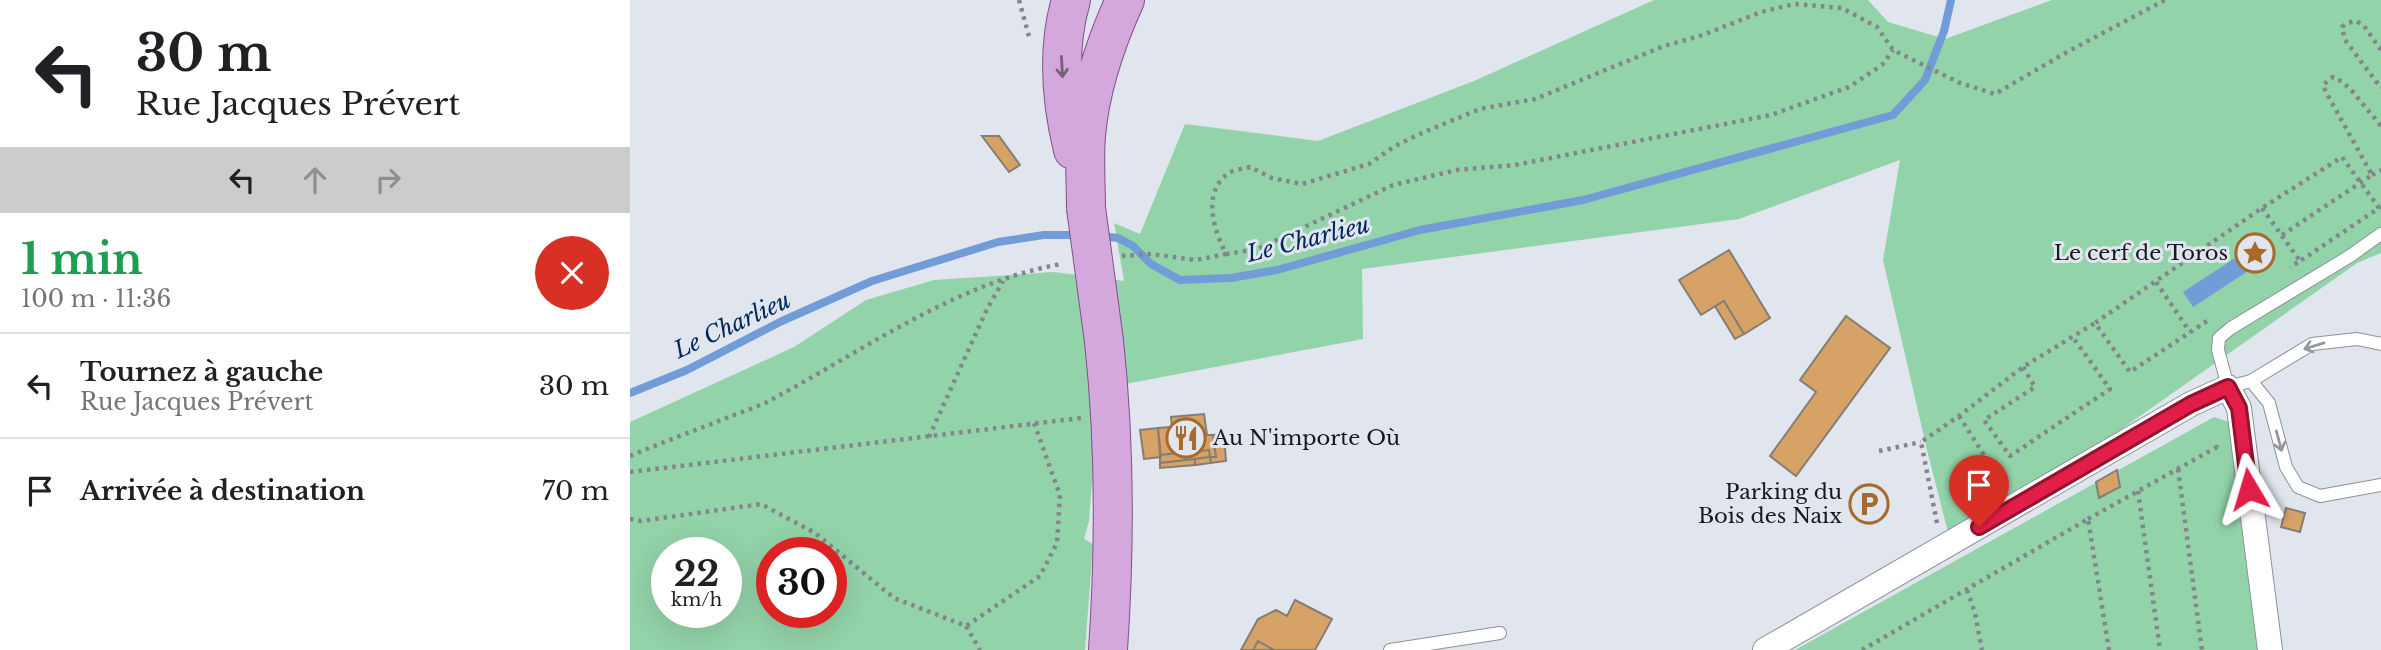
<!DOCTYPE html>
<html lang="fr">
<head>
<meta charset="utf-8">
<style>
	:root { --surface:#fff; --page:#f6f6f6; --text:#202124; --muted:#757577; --line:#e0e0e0 }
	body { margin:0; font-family:"Libre Baskerville",serif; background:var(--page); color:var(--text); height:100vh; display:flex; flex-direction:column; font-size:26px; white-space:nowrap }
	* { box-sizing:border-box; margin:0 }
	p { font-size:23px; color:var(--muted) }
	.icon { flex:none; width:38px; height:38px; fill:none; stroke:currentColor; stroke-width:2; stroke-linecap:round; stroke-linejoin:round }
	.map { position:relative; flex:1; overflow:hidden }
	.details { display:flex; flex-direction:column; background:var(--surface); width:630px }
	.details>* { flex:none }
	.guide { background:#fff; color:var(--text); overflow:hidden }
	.speed { position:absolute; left:21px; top:537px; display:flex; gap:14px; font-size:35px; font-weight:700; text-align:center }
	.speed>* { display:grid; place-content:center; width:91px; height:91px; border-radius:50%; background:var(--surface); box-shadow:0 7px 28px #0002; line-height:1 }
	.speed small { font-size:18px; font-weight:400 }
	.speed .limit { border:10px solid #d22; background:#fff; color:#111 }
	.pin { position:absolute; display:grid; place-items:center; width:60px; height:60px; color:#fff; margin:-72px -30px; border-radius:50% 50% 50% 0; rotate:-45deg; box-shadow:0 0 7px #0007 }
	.pin .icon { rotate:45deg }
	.me { position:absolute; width:77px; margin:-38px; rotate:353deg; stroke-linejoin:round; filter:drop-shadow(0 0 5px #0008) }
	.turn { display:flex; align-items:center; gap:24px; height:147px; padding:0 21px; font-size:32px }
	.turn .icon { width:91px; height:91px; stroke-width:2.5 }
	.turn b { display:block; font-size:49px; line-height:60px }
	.lanes { display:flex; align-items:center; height:66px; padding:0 21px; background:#0003; justify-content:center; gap:35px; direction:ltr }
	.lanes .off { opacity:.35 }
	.round { display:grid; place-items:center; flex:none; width:74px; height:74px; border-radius:37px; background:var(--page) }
	.headline { display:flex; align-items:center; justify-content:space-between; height:119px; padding:0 21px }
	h1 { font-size:42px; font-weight:800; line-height:52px; color:#1e9e55 }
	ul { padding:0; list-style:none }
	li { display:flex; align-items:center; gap:21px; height:105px; padding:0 21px; border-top:2px solid var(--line) }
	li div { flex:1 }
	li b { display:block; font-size:26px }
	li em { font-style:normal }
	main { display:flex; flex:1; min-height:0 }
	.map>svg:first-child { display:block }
</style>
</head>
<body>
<main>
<section class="details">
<div class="guide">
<div class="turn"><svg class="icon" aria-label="left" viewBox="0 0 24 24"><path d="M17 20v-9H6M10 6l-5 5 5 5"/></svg><div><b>30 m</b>Rue Jacques Prévert</div></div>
<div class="lanes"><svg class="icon" aria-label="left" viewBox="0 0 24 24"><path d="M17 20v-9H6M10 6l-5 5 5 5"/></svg><svg class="icon off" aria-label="ahead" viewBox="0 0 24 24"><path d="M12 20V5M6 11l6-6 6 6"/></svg><svg class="icon off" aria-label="right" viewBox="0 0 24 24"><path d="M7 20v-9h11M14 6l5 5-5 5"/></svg></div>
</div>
<div class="headline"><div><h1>1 min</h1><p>100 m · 11:36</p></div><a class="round" style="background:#d93025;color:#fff"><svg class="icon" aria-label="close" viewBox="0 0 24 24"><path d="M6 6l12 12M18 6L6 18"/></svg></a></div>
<ul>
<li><svg class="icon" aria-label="left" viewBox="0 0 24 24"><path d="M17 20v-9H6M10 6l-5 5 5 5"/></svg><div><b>Tournez à gauche</b><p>Rue Jacques Prévert</p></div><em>30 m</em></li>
<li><svg class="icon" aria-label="arrive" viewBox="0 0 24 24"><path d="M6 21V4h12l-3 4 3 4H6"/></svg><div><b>Arrivée à destination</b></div><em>70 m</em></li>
</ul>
</section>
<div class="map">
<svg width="1751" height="650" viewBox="0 0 1751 650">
	<rect width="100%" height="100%" fill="#e1e6ee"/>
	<path fill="#93d3a9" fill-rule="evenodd" d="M1024,0H1238L1258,22L1315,39L1422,0H1751V253L1727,263L1486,433L1319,536L1298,454L1253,260L1270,160L1109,219L732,269L733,339L469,389L459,521L454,539L463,544L455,650H0V422L164,347L236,300L304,280L424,272L494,281L484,223L510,234L555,124L688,141L844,81ZM37,553H96V612H37ZM142,553H201V612H142Z
		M1584,417L1602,423L1630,650H1165Z"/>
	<path fill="#719cd8" d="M1616,251L1626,266L1563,307L1553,292Z"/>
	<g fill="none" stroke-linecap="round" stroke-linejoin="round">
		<path stroke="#719cd8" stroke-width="8" d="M470,236L488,238L503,246L521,264L550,280L601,278L647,270L790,230L953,200L1263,115L1295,80L1314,31L1321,0
			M0,393L57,370L152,321L242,281L368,242L414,235H450"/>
	</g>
	<path fill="#d7a265" stroke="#847d76" stroke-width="2" d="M352,136H369L390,165L379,172Z
		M1099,250L1140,318L1114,334L1094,301L1071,315L1049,280Z
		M1094,301L1114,334L1105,339L1085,306Z
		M1216,316L1260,348L1166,476L1140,456L1186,392L1170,380Z
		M574,414L577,435H583L586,457H580L579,450L530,455L528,428L542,427L541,417Z
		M528,428L531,457L514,459L510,430Z
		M594,434L596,461L581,463L580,457H586L583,435Z
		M579,450L580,457L530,463V455Z
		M580,457L581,463L565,465V459Z
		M565,459V465L530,468V463Z
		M1487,470L1490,487L1469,498L1466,482Z
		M1656,508L1675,513L1670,532L1651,527Z
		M665,600L702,619L685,650H644L628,641L623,650H611L628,619L646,610L657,616Z
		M628,641L644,650H623Z"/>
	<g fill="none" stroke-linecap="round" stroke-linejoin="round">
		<g stroke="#8d9199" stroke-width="14">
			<path id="lane" d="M1751,234L1720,256L1601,328L1589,338L1588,350L1598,387L1621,381L1682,344L1727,339L1751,344
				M1621,381L1639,403L1656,467L1668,487L1690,496L1751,485
				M760,650L870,633"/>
		</g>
		<g stroke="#8d9199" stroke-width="26">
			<path id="street" d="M1135,650L1561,404L1598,387L1609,408L1640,650"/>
		</g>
		<g stroke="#7f508a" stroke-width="40">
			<path id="primary" d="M441,0C427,48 431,101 443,150
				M456,208C456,184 454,160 456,136C460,88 475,44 495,0
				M474,341C485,443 485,547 478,650"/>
		</g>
		<path stroke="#82868b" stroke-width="4.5" stroke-dasharray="3.5 5" stroke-linecap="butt" d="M389,0L400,40
			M1751,50L1734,26L1726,21L1717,23L1712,27L1715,40L1751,88
			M1742,175L1751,170
			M1632,208L1670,261L1660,267
			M1652,235L1742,175L1696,92L1693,85L1703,77L1713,82L1722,91L1751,126
			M596,254L628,249L763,185L827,170L885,165L1141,115L1219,87L1252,65L1263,50
			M492,256L521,254L566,260L596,254C584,230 571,192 599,173C605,169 614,169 620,167L642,178L672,184L739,164L765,146L794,132L850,109L905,99L1034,46L1073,35L1131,12L1164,4L1212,8L1247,27L1263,50L1330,83L1365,94L1437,52L1535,0
			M1526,282L1560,332
			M1577,321L1500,372L1465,323L1632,208L1712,157L1749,208L1670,261
			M1393,367L1405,387L1354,420L1380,456L1480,389L1442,336
			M1329,416L1374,486
			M299,437L357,309L373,281
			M1249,451L1291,442
			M0,456C31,443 63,431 94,419C109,413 125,408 139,401C233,351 325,283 431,264
			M1548,469L1572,650
			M0,472L451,418
			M1508,491L1530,650
			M0,519L11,521L131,504L185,533L264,598L336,626L410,576L427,543L430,495L404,423
			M1458,519L1587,447V449
			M1307,523L1291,442L1329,416L1393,367L1465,323
			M1337,590L1345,613L1352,650
			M336,626L350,650
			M1232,650L1458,519L1479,650"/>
		<use href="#lane" stroke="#fff" stroke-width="12"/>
		<use href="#street" stroke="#fff" stroke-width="24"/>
		<use href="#primary" stroke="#d4a8dc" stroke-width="38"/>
		<g stroke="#7f508a" stroke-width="40" stroke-linecap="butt">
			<path id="primary-bridge" d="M456,208L474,341"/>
		</g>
		<use href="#primary-bridge" stroke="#d4a8dc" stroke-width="38"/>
	</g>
	<defs><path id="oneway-shaft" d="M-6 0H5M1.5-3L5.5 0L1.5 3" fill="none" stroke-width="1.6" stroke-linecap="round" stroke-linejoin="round" transform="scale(1.75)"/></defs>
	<use stroke="#76607c" href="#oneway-shaft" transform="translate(432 67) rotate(87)"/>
	<g stroke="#979899">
		<use href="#oneway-shaft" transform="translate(1684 346) rotate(163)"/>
		<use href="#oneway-shaft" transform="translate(1649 441) rotate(75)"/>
	</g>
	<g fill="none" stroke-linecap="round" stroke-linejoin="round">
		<g stroke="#92132f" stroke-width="18">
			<path id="route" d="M1349,527L1561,404L1598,387L1609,408L1619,489"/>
		</g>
		<use href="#route" stroke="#e11d48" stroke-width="12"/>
	</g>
	<defs>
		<g id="sight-ring" transform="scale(2.0125)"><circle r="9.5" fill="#e1e6ee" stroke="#a66a2d" stroke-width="1.5"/><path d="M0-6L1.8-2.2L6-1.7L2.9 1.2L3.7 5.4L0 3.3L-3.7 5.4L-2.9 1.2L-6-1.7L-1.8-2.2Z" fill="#a66a2d"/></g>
		<g id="restaurant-ring" transform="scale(2.0125)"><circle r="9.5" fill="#e1e6ee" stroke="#a66a2d" stroke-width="1.5"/><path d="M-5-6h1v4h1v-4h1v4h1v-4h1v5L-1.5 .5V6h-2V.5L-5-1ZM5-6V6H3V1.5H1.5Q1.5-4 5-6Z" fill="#a66a2d"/></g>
		<g id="parking-ring" transform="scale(2.0125)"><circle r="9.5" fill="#e1e6ee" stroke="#a66a2d" stroke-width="1.5"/><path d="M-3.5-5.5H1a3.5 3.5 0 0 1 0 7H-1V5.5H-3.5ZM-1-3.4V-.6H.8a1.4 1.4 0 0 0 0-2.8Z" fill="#a66a2d"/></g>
	</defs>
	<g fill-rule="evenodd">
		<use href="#sight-ring" x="1625" y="253"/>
		<use href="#restaurant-ring" x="556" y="438"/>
		<use href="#parking-ring" x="1239" y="504"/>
	</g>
	<g text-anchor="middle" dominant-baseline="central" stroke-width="6" stroke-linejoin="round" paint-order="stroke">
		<g font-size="21" fill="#17191c" stroke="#e1e6ee" text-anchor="end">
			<text x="1598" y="253">Le cerf de Toros</text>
			<text x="583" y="438" text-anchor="start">Au N'importe Où</text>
			<text x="1212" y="492">Parking du<tspan x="1212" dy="24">Bois des Naix</tspan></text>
		</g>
		<g font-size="23" font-style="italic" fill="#00285d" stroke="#e1e6ee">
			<text transform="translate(678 239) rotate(-14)">Le Charlieu</text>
			<text transform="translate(102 325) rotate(-25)">Le Charlieu</text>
		</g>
	</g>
</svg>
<div class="speed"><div>22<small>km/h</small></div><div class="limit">30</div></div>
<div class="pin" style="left:1349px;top:527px;background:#d93025"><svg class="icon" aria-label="arrive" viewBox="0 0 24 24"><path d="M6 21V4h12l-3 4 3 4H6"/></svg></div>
<svg class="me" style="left:1619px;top:489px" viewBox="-20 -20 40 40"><path d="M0-17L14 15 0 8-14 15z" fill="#e11d48" stroke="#fff" stroke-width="4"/></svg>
</div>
</main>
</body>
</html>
